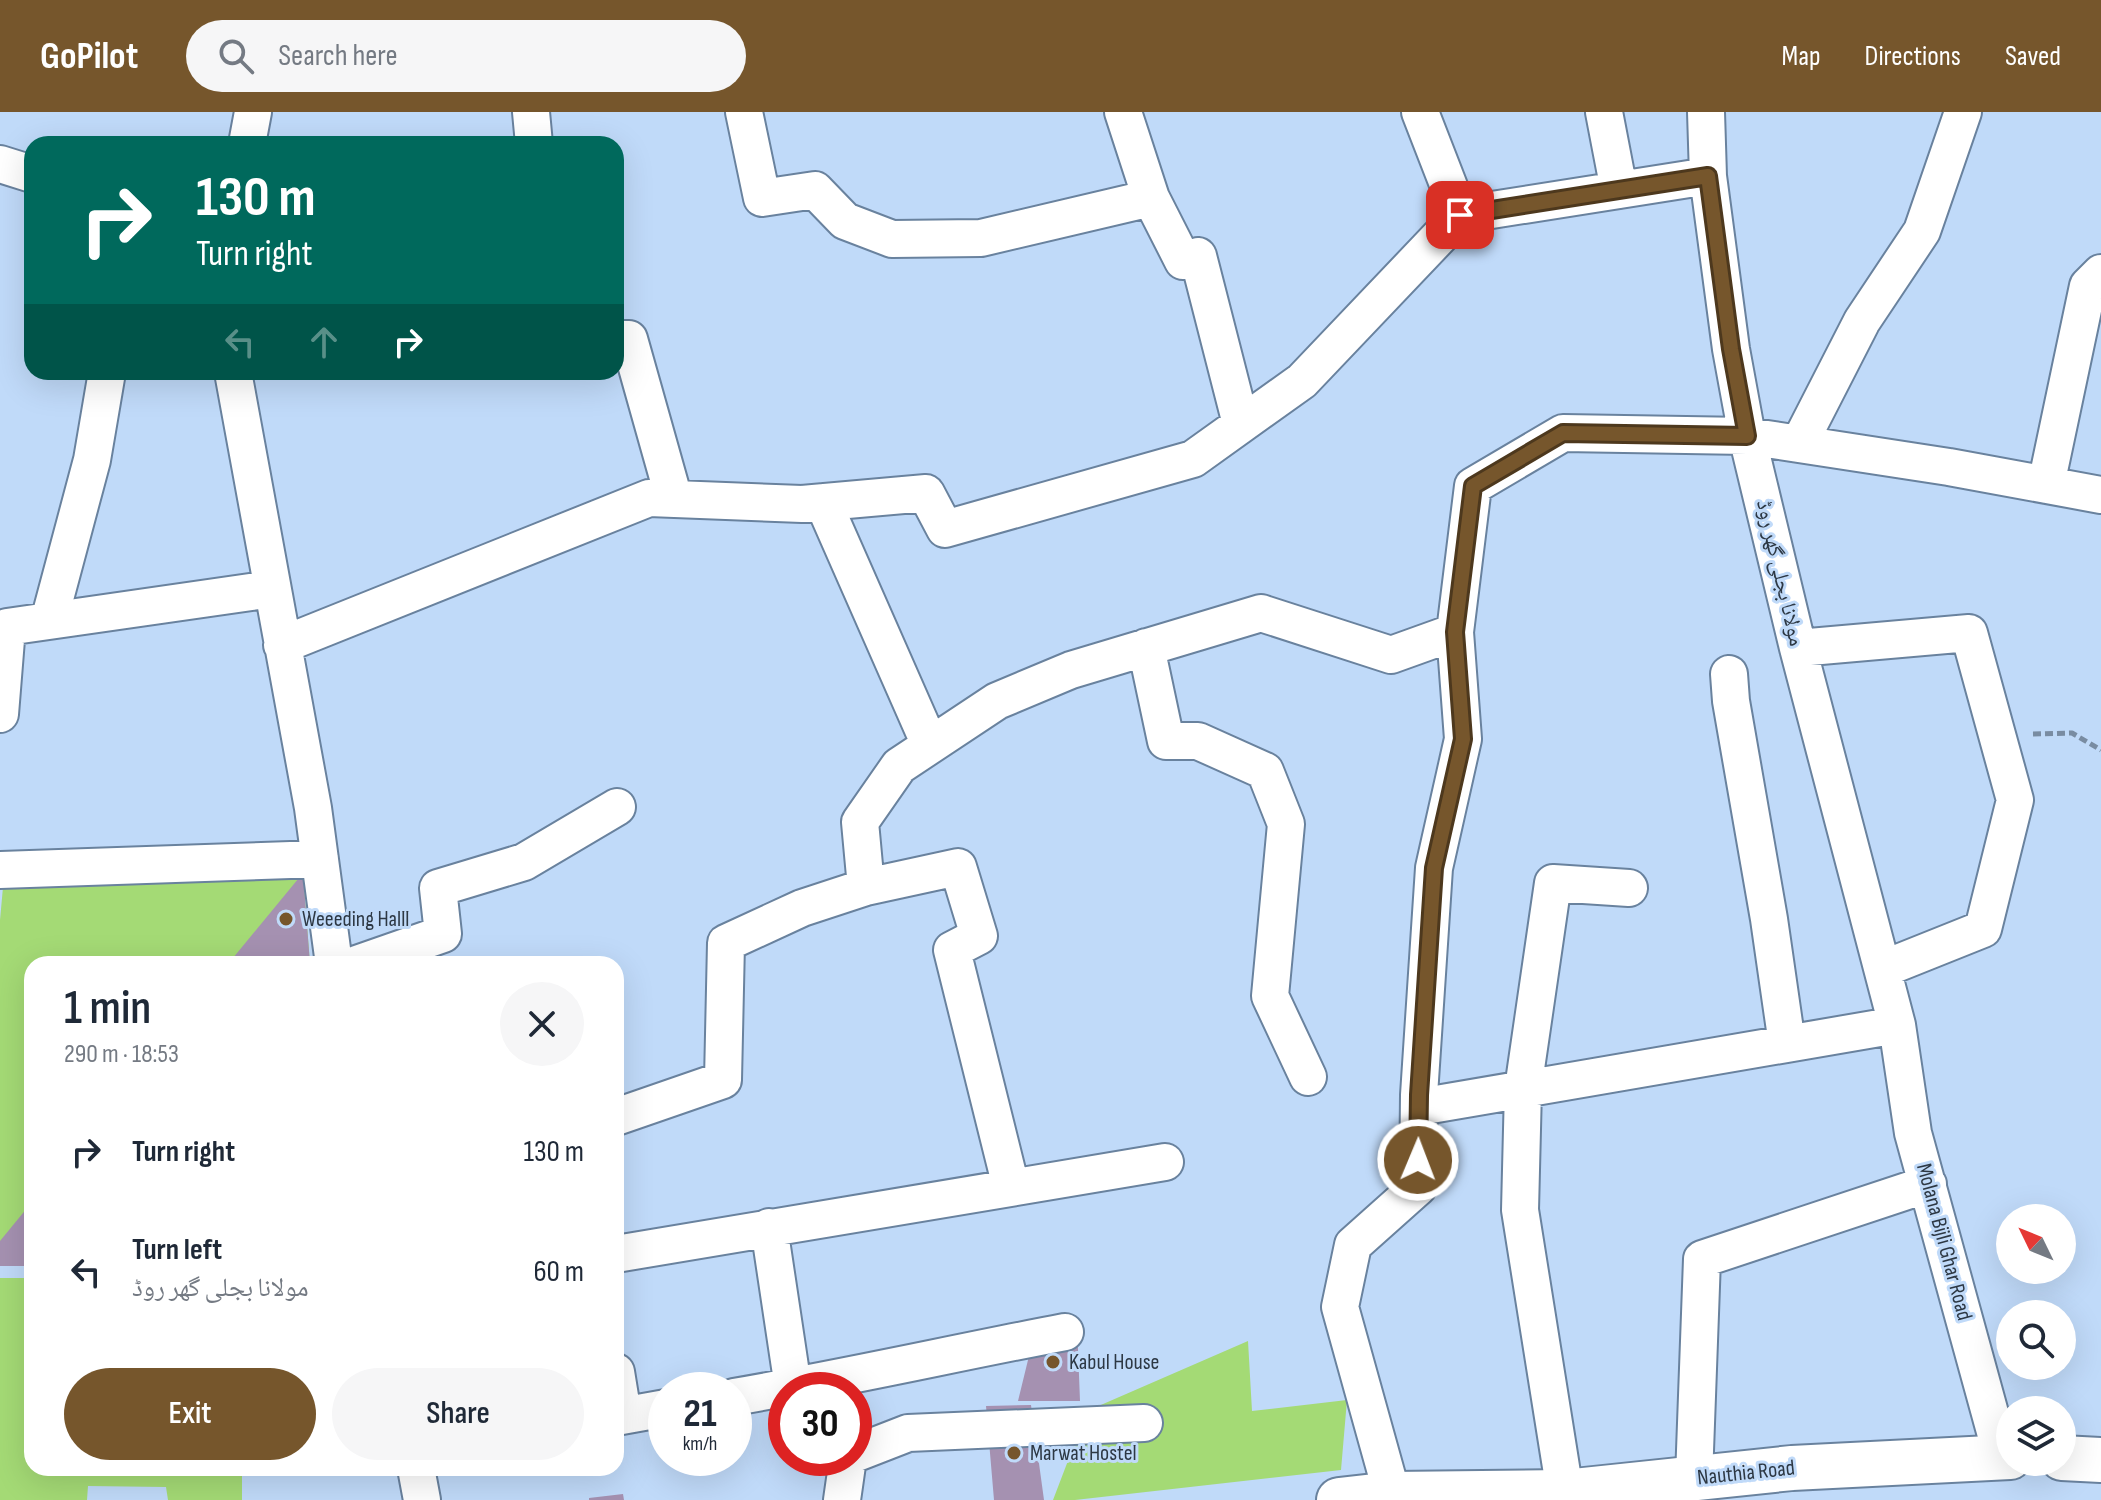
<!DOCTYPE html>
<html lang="en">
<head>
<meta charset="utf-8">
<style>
	:root { --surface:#fff; --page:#f6f6f7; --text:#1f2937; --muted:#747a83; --accent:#76562c }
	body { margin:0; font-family:"Sofia Sans Condensed","Noto Naskh Arabic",sans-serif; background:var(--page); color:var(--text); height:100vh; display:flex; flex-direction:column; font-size:30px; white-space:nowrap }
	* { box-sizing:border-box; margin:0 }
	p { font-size:26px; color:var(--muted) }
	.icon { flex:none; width:44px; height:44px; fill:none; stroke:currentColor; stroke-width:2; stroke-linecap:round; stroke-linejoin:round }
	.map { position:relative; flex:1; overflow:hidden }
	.details { position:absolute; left:24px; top:844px; width:600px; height:520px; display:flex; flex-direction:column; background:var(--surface); border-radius:24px; box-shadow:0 8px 32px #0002 }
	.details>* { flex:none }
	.hud { position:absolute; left:24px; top:24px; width:600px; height:244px; border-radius:24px; box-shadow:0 8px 32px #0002; background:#00695c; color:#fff; overflow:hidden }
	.needle { width:52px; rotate:313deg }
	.fabs { position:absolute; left:1996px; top:1092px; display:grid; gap:16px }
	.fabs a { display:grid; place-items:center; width:80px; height:80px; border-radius:50%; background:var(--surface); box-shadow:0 8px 32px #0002; font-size:40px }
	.speed { position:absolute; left:648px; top:1260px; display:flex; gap:16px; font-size:40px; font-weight:700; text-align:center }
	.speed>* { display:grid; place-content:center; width:104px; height:104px; border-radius:50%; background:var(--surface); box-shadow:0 8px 32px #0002; line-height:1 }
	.speed small { font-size:20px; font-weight:400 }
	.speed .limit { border:12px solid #d22; background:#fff; color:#111 }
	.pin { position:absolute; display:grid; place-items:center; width:68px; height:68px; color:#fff; margin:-34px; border-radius:16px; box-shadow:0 4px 12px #0006 }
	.me { position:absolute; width:88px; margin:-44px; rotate:1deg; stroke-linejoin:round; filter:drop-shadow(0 0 6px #0008) }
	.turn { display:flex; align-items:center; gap:28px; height:168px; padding:0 40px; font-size:36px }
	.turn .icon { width:104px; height:104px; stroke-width:2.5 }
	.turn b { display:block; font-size:56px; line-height:68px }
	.lanes { display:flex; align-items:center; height:76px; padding:0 40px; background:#0003; justify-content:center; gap:40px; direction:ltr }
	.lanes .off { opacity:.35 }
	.round { display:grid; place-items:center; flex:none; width:84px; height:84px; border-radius:42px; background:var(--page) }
	.summary { display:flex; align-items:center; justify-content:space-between; height:136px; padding:0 40px }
	h1 { font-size:48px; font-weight:600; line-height:60px }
	.action { display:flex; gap:16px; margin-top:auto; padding:16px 40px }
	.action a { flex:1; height:92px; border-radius:48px; background:var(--accent); color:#fff; font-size:32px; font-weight:600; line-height:92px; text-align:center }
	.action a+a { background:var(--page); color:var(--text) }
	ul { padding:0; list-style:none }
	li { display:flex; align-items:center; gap:24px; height:120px; padding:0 40px }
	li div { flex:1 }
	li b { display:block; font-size:30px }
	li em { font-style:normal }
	header { display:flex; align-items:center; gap:48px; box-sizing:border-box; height:112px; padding:0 40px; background:var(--accent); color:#fff }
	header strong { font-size:38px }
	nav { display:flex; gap:44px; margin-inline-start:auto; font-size:28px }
	.search { width:560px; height:72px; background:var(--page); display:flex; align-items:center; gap:20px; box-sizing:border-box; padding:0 28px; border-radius:44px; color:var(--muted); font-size:30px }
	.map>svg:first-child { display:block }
</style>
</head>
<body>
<header>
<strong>GoPilot</strong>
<div class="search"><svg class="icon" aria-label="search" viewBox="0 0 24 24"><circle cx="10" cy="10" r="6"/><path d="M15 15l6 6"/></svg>Search here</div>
<nav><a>Map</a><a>Directions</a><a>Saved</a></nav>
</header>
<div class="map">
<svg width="2101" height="1388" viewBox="0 0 2101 1388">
	<rect width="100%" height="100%" fill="#c0daf9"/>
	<path fill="#a4da75" d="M303,761L310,852H32V1154H0V808L3,775Z
		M0,1166H32V1356H242V1388H168L166,1375L88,1374L87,1388H0Z
		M1248,1229L1252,1299L1347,1288L1341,1358L1075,1388H1053L1087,1299Z"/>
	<path fill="#a591b1" d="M303,761L310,852H228Z
		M32,1090V1154H0V1129Z
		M1038,1207L1077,1212L1080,1289H1018Z
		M1031,1293L1044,1388H994L986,1294Z
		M623,1382L624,1388H589V1386Z"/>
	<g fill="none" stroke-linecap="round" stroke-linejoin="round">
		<g stroke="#69829e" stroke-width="40">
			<path id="minor" d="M531,0L534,32
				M744,0L762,86L815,78L845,109L892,127L981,126L1151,86L1183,149L1198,144L1241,312
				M1123,0L1151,86
				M1420,0L1460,103
				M1604,0L1619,78
				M1706,0L1708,64L1731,237L1747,324L1798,536L1897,913L1913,1021L2002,1345
				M247,32L253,0
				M0,52L32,62
				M616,227H629L674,387
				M233,260L313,696L334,852
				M1799,332L1862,209L1922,119L1963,0
				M2046,373L2088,174L2101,161
				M823,390L930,633
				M49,509L92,348L107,260
				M282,533L649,386L802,392L926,381L945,417L1193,347L1302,269L1460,103L1708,64
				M1146,535L1166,629H1198L1265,659L1286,712L1270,884L1308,965
				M1798,536L1969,521L2015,688L1983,817L1883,857
				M1729,562L1731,589L1769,807L1787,932
				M0,602L7,515L272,477
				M0,758L320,747
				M866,775L958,755L979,824L952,838L1011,1075
				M357,852L443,822L438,776L524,750L617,695
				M1419,995L1897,913
				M616,1005L723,968L726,831L802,796L866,775L860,710L899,654L997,589L1071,558L1261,501L1391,543L1455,520L1473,374L1563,321L1747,324L1949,355L2101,383
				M769,1115L793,1275
				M616,1142L1165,1050
				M616,1260L623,1303
				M734,1285C845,1266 955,1241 1065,1220
				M616,1305L666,1296
				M854,1342L908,1321L1144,1311
				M416,1356L422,1388
				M1694,1366L1702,1147L1928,1072
				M1565,1380L1520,1098L1523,977L1553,771L1629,776
				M1392,1382L1340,1195L1353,1133L1418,1075L1419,983L1434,756L1463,627L1455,520
				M842,1388L848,1346"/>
		</g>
		<g stroke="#69829e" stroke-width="48">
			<path id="major" d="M2062,1346L2101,1348
				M1339,1388L1392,1382L1565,1380L1792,1356L2010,1345"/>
		</g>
		<path stroke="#798ca2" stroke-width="5" stroke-dasharray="8 4" stroke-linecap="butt" d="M2033,622L2072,621L2101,638"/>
		<use href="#minor" stroke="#fff" stroke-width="36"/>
		<use href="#major" stroke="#fff" stroke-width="44"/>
	</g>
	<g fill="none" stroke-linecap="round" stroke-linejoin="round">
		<g stroke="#4d381d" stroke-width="20">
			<path id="route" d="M1418,1048L1419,983L1434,756L1463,627L1455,520L1473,374L1563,321L1747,324L1731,237L1708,64L1460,103"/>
		</g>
		<use href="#route" stroke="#76562c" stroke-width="14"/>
	</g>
	<g fill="#76562c" stroke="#c0daf9" stroke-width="3">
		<circle cx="286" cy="807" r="8"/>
		<circle cx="1053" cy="1250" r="8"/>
		<circle cx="1014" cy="1341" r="8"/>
	</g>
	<g text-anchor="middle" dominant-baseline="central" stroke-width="6" stroke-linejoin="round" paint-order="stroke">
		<g font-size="22" fill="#2d3844" stroke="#c0daf9">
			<text transform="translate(1780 461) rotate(77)">مولانا بجلی گھر روڈ</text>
			<text transform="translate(1944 1130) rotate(75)">Molana Bijli Ghar Road</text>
			<text transform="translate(1746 1361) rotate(-6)">Nauthia Road</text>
		</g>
		<g font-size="22" fill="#2d3844" stroke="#c0daf9" text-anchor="start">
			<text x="302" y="807">Weeeding Halll</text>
			<text x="1069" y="1250">Kabul House</text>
			<text x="1030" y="1341">Marwat Hostel</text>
		</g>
	</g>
</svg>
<div class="fabs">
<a><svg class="needle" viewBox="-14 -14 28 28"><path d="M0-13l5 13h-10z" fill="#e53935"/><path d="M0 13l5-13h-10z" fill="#747a83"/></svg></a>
<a><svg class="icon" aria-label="search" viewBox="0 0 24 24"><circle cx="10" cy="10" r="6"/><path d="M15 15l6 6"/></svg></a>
<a><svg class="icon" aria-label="layers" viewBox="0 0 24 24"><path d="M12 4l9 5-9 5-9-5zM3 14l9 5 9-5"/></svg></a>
</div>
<div class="speed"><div>21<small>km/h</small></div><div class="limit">30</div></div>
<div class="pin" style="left:1460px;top:103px;background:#d93025"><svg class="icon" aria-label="arrive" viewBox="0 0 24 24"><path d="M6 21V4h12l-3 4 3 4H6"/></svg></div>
<svg class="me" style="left:1418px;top:1048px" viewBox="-20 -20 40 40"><circle r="17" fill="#76562c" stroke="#fff" stroke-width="3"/><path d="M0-11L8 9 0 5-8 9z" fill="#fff"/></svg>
<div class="hud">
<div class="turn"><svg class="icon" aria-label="right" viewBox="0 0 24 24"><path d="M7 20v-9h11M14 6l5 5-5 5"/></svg><div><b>130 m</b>Turn right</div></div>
<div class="lanes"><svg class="icon off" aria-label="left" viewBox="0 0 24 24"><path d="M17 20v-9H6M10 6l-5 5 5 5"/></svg><svg class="icon off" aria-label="ahead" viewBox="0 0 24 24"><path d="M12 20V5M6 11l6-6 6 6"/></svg><svg class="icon" aria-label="right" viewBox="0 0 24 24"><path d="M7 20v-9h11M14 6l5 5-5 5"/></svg></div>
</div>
<section class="details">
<div class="summary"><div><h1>1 min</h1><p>290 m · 18:53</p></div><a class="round"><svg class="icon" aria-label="close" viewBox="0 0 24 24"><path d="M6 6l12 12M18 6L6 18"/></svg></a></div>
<ul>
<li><svg class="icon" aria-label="right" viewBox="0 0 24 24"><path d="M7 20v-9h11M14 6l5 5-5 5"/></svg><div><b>Turn right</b></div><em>130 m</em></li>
<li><svg class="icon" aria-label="left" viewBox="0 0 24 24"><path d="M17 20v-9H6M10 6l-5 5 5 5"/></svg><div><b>Turn left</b><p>مولانا بجلی گھر روڈ</p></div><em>60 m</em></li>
</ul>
<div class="action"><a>Exit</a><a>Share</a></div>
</section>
</div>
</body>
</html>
